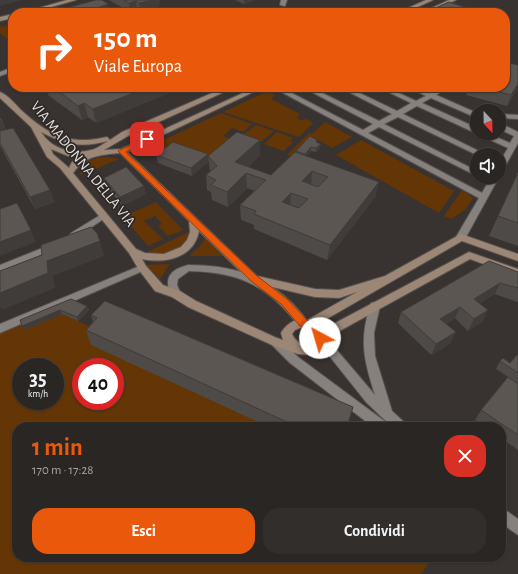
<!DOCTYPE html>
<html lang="it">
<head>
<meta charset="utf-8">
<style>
	:root { --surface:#2a2624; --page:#322e2c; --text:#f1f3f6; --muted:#a5a5a6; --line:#464341; --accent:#ea580c }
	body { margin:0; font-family:"Alegreya Sans",sans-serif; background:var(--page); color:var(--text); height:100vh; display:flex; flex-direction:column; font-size:15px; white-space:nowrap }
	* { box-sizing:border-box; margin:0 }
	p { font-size:13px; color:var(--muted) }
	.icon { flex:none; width:22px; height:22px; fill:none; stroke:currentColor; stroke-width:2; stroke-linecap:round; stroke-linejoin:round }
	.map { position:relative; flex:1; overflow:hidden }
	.side { position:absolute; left:12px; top:422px; width:494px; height:140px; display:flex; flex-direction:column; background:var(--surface); border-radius:16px; box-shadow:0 1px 3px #0004,0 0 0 1px var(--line) }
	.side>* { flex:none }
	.banner { position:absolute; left:8px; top:8px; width:502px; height:84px; border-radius:16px; box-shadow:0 1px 3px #0004,0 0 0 1px var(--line); background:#ea580c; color:#fff; overflow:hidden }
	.needle { width:26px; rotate:158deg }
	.tools { position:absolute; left:470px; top:104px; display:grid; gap:8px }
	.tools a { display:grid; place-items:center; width:36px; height:36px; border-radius:50%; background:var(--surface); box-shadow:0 1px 3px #0004,0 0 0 1px var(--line); font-size:20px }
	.speed { position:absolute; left:12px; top:358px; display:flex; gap:8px; font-size:20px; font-weight:700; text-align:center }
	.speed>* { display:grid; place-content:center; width:52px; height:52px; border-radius:50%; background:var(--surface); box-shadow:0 1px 3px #0004,0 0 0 1px var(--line); line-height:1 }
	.speed small { font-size:10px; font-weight:400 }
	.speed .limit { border:6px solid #d22; background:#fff; color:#111 }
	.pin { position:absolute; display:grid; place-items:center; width:34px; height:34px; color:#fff; margin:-17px; border-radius:8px; box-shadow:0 2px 6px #0006 }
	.me { position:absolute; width:44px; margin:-22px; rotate:321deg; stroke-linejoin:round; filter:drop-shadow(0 0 3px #0008) }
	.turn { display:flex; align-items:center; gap:14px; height:84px; padding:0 20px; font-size:18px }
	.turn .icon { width:52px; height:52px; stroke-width:2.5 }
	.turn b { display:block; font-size:28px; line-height:34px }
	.round { display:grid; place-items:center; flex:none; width:42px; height:42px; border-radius:16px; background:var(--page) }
	.head { display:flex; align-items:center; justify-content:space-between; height:68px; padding:0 20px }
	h1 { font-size:24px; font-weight:600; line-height:30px; color:var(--accent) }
	.primary-button { display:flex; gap:8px; margin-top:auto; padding:8px 20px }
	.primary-button a { flex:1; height:46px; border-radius:16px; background:var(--accent); color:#fff; font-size:16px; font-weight:600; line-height:46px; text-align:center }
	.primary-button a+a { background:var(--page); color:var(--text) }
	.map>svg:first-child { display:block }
</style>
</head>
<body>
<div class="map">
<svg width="518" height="574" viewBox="0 0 518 574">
	<rect width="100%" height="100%" fill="#383330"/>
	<path fill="#643505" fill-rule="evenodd" d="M13,24V44L0,33V27Z
		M268,91L275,95L271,99L300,114L297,117L299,120L307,119L313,123L299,137L223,112Z
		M221,113L252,124L243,132L232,128L223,136L234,140L208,162L175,150L144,157L138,152Z
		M325,122L352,137L332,148L313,137L294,157L287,155L309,133L312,134Z
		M256,125L274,131L261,142L243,135Z
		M277,132L293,138L290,141L293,142L284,151L264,144Z
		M361,140L454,191L439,213L336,155Z
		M108,157L119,159L81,175C77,161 97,157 108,157Z
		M462,190L473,198L465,210L451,219L444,216Z
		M156,202L183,230L168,236L158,226L162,224L155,216L144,221L163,239L148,246L123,217Z
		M189,232C189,251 161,258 147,252Z
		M205,238L222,256H189L202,244Z
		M170,264L160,279L146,265Z
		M72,303L89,310L78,321L96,330L347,427H17V557H433L421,574H0V334ZM21,367H55V401H21ZM81,367H115V401H81Z"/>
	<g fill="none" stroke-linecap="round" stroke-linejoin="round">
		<g stroke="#56524f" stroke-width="2">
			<path id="lane" d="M13,67V71L0,76V72Z
				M102,214H106L108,216L77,237H71L70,235L71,233Z
				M50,245L53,246L54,248L53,250L0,271V265Z"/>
		</g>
		<g stroke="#56524f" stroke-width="2">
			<path id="street" d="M281,0H287L285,6L280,5Z
				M272,87H280L363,130L373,124L302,87H310L379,121L392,114L339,87H347L397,111L411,103L378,87H386L416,101L426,96L409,87H417L431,93L441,87H449L436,95L477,113V118L431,98L422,103L477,128V133H487L510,143L514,136L499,129V124H502L518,132V143L503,170L499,172V163L508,148L417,106L403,114L487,155H477L398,117L384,124L477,171V176L379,127L368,133L482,193L491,177H499L466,237L461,240L456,237L479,198Z
				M499,114L518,115V119L499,118Z
				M142,265L147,268L145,270L0,333V324Z
				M188,265C229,265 263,274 293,304C298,310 305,316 308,323L307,326H299C268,286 240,272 189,271L178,279L177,285L181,294L180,297H172C163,279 169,270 188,265Z
				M375,302L379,303L380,306L374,333L375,356L392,411L405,423L407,427H392L366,402L315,338L316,335L320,334L324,335L375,395C364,361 359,341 370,306L371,303Z
				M276,338L280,339L298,357L387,423L389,427H373L290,363L272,345L271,342L272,339Z
				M501,507L518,519V535L501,523Z"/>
		</g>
		<g stroke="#56524f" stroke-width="2">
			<path id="secondary" d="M67,0H76L30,13H21Z
				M426,0H433L404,13H397Z
				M449,0H456L428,13H421Z
				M13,14V18L0,21V17Z
				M226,87H235L128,136L104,150L121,149L256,87H264L127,152L257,276L315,289L339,290L385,276L461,234L518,254V261L462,241L318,324L322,330L469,252L518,269V277L470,259L325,339L321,349L315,353L311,355L298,354L272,345L188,307L172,297L155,291L139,270L129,253L60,168L47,157L31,127L0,98V92C8,95 15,104 21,110C48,135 70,146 107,137L110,140L122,132ZM41,132C66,145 81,148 108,141C103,144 97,149 91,150C73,155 51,149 41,132ZM51,149L68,156L84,155L72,162L69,168L53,154ZM120,153L189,221L190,232L187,240L181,247L164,254L145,253L136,249L73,173C86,155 100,155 120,153ZM199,231L251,282L315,297L339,298L357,292L307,320C297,317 286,324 281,333L283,340L279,339L196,301L180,291L163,285L146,266L142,259C165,264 194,258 199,231ZM303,327L310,330L314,336L313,343L309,345C302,345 295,341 292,334L295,330Z"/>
		</g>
		<use href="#lane" fill="#86817d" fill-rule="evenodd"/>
		<use href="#street" fill="#86817d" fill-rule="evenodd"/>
		<use href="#secondary" fill="#9c8776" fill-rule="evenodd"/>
	</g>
	<path fill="#4e4a47" d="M96,0L110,11L103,13H52V12Z
		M109,0H160V4H159V8L142,13L137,11L130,12Z
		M235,0H255L244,4Z
		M518,65V88L507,106L466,95L468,87H505Z
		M46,87H184L96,123L88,117L82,120L48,95Z
		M0,118L2,120L6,130L55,202L35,209L0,146Z
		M317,140V143L320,148L316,152L311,151L306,156L376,196L327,260L254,229V225L241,220L240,205L255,191L247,188L228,207L212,200L211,192L207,190L206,175L210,172L208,156L260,155L248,167L271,175L296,152V151Z
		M208,154V162L192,176L158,163L156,155Z
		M518,172V246L489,236Z
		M104,178L146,194L122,206L106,186Z
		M518,272V301L517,302L495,294L480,303L483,321L468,331L455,318L446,324L451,343L431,355L398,323L401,312Z
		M71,299L87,306L89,310L78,321L62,314L24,330L22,326Z
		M91,315L347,427H269L91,345L86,330L93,322Z
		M518,355V450L501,438V427H485L475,420L481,410L511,379L496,369L500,361L510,363Z"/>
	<path fill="#403c39" d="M0,0H23L0,6Z
		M152,0H160V4H159V8L141,13L139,3Z
		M244,0H255L244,4Z
		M136,1L137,11L130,12L129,3Z
		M108,4L110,11L103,13H101L100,9L97,8Z
		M92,9L93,13H90V12Z
		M78,11L79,13H61Z
		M518,84V88L507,106L511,95Z
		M148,87H184L96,123L93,109Z
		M84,103L88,117L82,120L78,106Z
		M2,120L6,131L0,134V121Z
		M260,140V155L236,177L235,162Z
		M321,144L320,148L316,152V148Z
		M311,147V151L304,158L305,154Z
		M208,154V162L192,176L191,168Z
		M312,171L311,186L302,181Z
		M246,173L247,188L228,207L227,192Z
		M379,182L376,196L327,260L330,245Z
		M144,186L146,194L122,206L120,197Z
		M50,190L55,202L35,209L30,197Z
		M291,193L290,208L282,202Z
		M31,230L36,242L0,256V242Z
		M100,241L104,256L53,276L55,288L2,310L0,306V293L47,261Z
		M500,283L495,294L469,310L474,299Z
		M87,306L89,310L78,321L77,317Z
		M460,307L455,318L435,330L440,319Z
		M60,310L62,314L24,330L22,326Z
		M488,310L483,321L468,331L474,319Z
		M456,332L451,343L431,355L436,344Z"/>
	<path fill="#5b5652" stroke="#403c39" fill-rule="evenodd" d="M96,0H102L108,4L97,8L100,9H92L90,12L78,11L70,13H57L55,11Z
		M124,0H152L139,3L136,1L129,3Z
		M449,2L483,13H424Z
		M505,62L518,65V84L511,95L480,87H505Z
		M53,87H148L93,109L84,103L78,106Z
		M13,128L50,190L30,197L0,143V131Z
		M237,132L260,140L235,162L271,175L295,152L379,182L330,245L254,214L256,211L240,205L266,180L246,173L227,192L211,185L216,180L206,175L217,166L208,156ZM312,171L328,177L318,187L302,181ZM291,193L308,199L299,208L282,202Z
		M310,136L317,140L316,142L321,144L316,148L311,147L305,154L296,151Z
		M173,142L208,154L191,168L156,155Z
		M126,167L144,186L120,197L104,178Z
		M517,175L518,176V223L498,216Z
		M17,203L31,230L0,242V209Z
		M91,227L97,233L100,241L47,261L48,273L0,293V271L42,255L41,245Z
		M489,261L518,272V288L500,283L474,299L488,310L474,319L460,307L440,319L456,332L436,344L401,312Z
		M71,299L87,306L77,317L60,310L22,326L20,320Z
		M105,301L353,407L347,427H344L333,424L332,427H298L86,330L97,318L91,315Z
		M517,355H518V373L500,361L503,358L510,363Z
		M508,377L518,384V435L481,410Z"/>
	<path fill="#ea580c" stroke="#983908" d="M145,138L151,139L126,152L257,276L287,299L307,320L318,324L322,328L325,338L324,341H317L314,332L300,326L281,304L251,281L118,151Z"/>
	<g text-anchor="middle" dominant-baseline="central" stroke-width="3.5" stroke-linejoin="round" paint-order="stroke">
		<g font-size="15" fill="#e3e0de" stroke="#2e2926">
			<text transform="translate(83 164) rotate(51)">VIA MADONNA DELLA VIA</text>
		</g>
	</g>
</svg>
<div class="tools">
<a><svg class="needle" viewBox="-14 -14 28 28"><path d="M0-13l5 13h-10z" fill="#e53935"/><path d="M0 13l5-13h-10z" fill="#a5a5a6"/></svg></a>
<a><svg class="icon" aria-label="sound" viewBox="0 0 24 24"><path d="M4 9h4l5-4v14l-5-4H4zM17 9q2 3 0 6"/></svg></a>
</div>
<div class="speed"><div>35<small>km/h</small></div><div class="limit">40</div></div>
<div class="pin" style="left:147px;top:139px;background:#d93025"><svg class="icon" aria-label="arrive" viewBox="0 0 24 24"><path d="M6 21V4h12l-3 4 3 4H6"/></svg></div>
<svg class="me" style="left:320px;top:338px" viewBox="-20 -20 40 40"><circle r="19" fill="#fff"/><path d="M0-13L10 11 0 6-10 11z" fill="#ea580c"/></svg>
<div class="banner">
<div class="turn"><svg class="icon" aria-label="right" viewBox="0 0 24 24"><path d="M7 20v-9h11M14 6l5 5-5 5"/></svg><div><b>150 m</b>Viale Europa</div></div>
</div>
<section class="side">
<div class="head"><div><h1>1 min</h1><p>170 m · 17:28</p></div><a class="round" style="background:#d93025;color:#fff"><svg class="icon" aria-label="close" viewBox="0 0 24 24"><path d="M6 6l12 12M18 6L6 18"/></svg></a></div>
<div class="primary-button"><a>Esci</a><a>Condividi</a></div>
</section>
</div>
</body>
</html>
